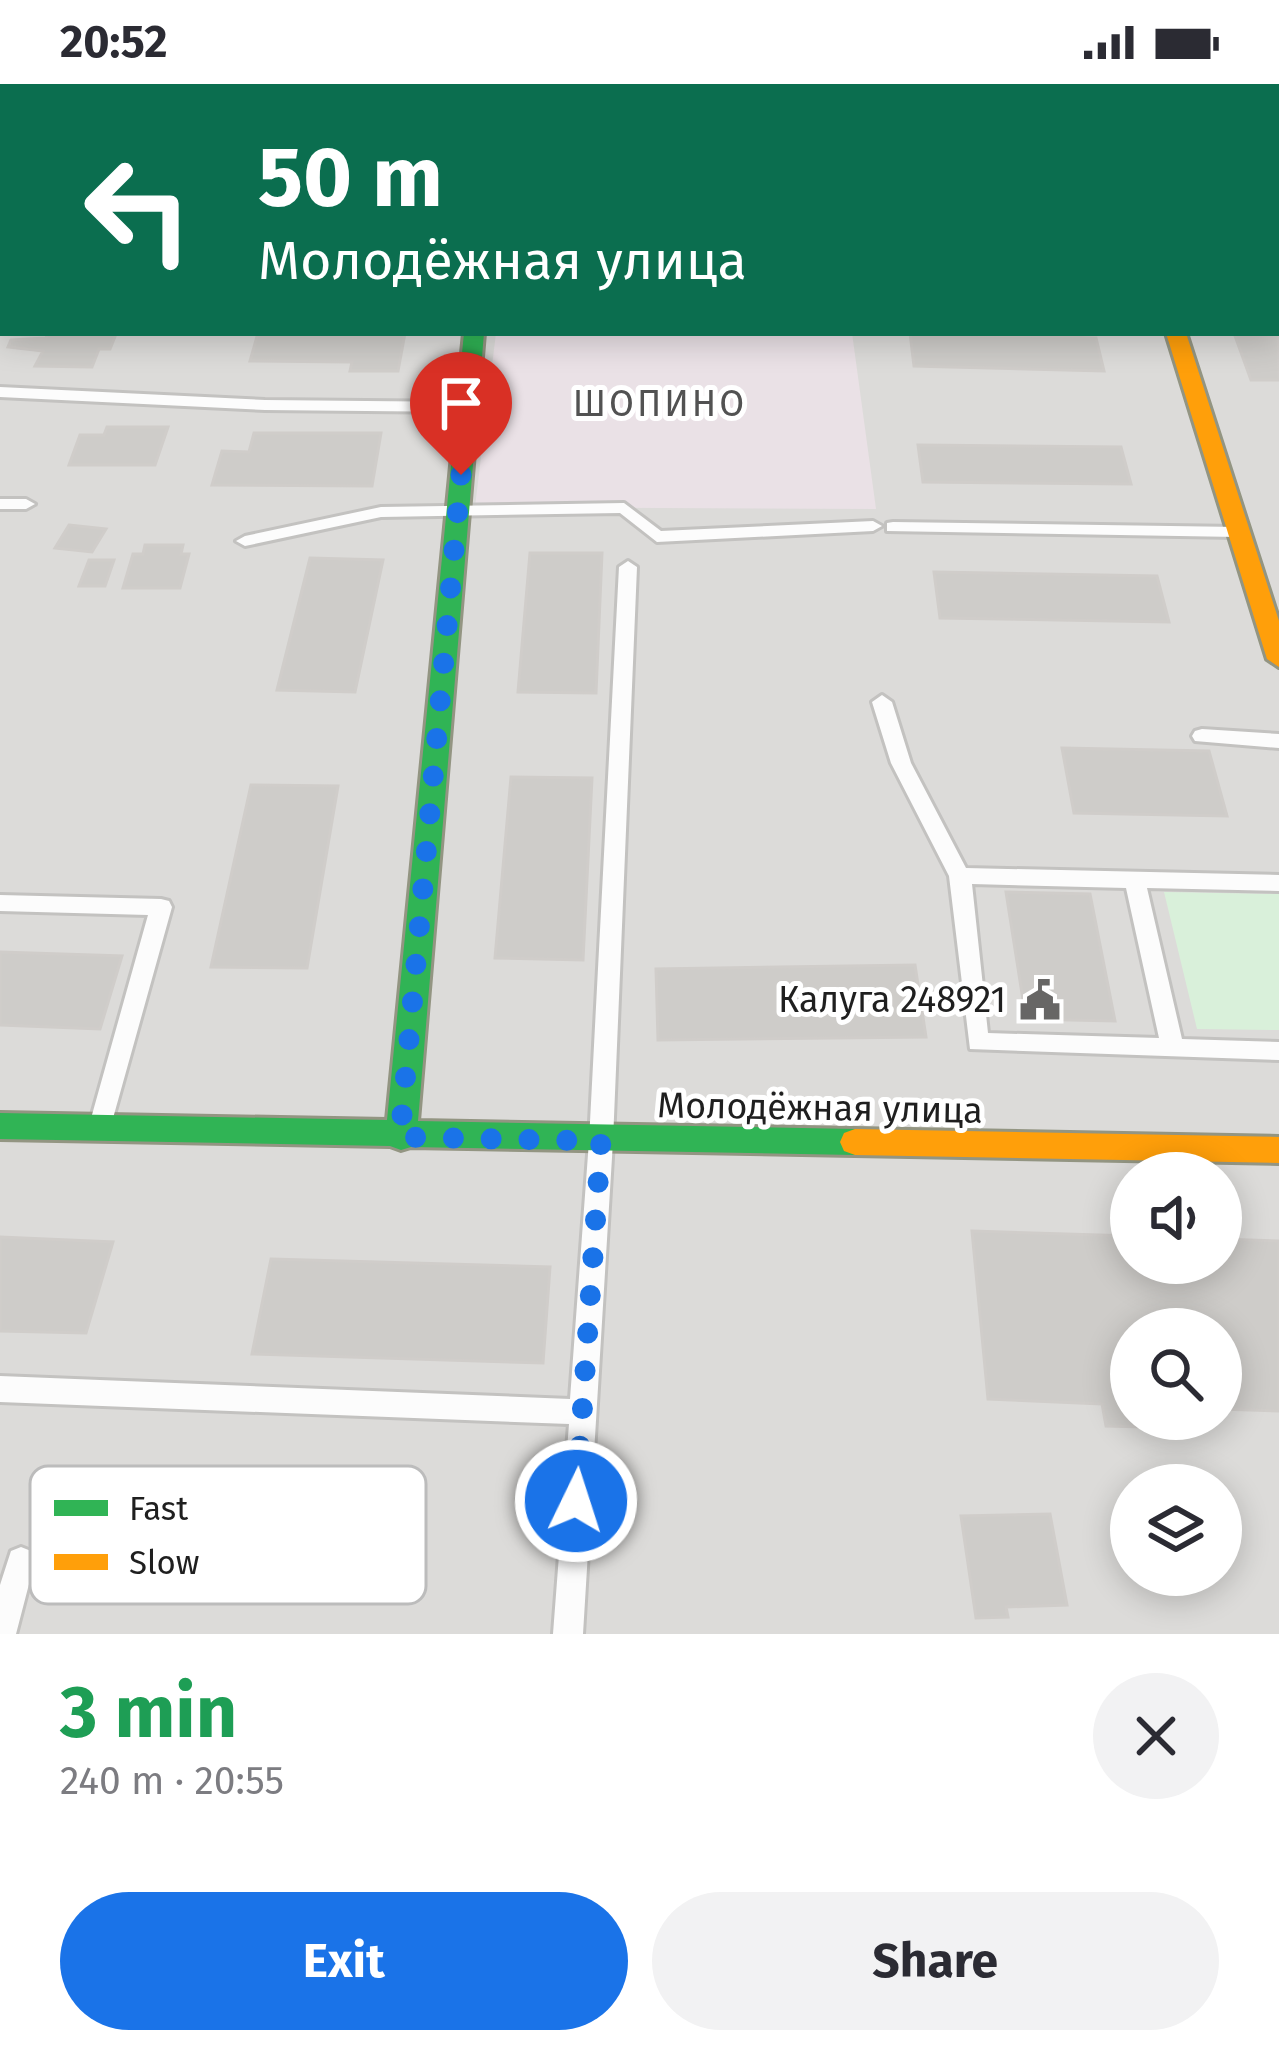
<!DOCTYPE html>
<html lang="en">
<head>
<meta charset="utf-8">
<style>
	:root { --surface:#fff; --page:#f2f2f3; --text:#2b2b33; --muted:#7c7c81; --accent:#1a73e8 }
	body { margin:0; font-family:"Fira Sans",sans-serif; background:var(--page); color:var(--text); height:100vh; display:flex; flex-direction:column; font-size:45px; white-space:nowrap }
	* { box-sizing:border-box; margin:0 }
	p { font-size:39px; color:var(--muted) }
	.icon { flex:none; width:66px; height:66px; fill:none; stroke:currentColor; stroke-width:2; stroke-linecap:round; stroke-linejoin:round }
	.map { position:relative; height:1550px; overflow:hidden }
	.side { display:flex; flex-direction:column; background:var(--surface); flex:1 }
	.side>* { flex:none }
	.banner { position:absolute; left:0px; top:0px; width:1281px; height:252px; box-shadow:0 6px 30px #0003; background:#0b6e4f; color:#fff; overflow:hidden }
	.tools { position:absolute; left:1110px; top:1068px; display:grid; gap:24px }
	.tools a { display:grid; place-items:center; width:132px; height:132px; border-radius:50%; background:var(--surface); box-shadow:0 6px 30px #0003; font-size:60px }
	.pin { position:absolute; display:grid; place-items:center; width:102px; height:102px; color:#fff; margin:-123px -51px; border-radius:50% 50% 50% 0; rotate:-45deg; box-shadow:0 0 12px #0007 }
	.pin .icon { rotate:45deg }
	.me { position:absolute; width:132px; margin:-66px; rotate:4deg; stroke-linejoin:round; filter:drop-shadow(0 0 9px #0008) }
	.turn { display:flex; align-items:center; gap:42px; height:252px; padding:0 60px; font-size:54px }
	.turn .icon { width:156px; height:156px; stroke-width:2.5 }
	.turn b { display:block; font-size:84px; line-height:102px }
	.round { display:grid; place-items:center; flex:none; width:126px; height:126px; border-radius:63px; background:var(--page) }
	.head { display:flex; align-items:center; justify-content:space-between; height:204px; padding:0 60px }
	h1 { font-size:72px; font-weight:700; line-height:90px; color:#1e9e55 }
	.action { display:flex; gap:24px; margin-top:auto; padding:24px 60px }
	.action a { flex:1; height:138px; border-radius:72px; background:var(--accent); color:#fff; font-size:48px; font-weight:700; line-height:138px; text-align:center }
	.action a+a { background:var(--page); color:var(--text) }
	.status { display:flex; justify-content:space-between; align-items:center; height:84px; padding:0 60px; background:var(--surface); direction:ltr }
	.status svg { height:33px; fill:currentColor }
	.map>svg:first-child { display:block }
</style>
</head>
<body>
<div class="status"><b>20:52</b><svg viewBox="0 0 49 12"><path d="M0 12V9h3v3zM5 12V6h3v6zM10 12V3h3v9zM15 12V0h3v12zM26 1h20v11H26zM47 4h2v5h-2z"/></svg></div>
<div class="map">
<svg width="1279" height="1550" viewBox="0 0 1279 1550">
	<rect width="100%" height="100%" fill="#edebe8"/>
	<path fill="#dcdbd9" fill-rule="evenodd" d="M0,0H1279V1550H0ZM3,3H1278V249H3ZM1131,1089H1221V1179H1131ZM1131,1245H1221V1335H1131ZM1131,1401H1221V1491H1131Z"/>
	<path fill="#eae1e6" d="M496,249H852L876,425L475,423Z"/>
	<path fill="#d9f0da" d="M1164,808L1279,810V946L1197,945Z"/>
	<path fill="#ceccc9" stroke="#d0cdca" stroke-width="3" d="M1150,0H1279V5L1151,3Z
		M1278,209L1279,296H1251L1234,249H1278Z
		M48,249H106L116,250L110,265H99L92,283L35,282L43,267L8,263L11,256L46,254Z
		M258,249H405L398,287H350L352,278L250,277Z
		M910,249L1096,254L1104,287L914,282Z
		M107,343H168L155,381H69L80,351H104Z
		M254,349H381L372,402L212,401L222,367L249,368Z
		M918,361L1121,363L1131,400L923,398Z
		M69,441L106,445L92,468L55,464Z
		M145,461H183L181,470H189L180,504H123L133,470H143Z
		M530,469H602L596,609L518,608Z
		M310,474L383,476L355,608L277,606Z
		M89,476H114L105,502H79Z
		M934,488L1157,492L1169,538L940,534Z
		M1062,664L1209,667L1227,732L1074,729Z
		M511,693L592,694L583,876L495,874Z
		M251,701L338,702L307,884L211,883Z
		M1006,808L1090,810L1115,937L1026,935Z
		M0,868L122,872L100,945L0,941Z
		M915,881L926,953L658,956L656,885Z
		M972,1147L1131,1152V1179H1221V1155L1279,1157V1327L1221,1325V1245H1131V1335H1143L1144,1343L1106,1342L1102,1320L988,1315Z
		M0,1153L113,1158L86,1249L0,1247Z
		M271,1175L550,1183L543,1279L252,1270Z
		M1050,1430L1067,1521L1006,1523L1008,1533L976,1534L961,1432Z"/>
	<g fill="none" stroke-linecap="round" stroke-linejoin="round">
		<g stroke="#c3c2c0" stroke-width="6">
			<path id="lane" d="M147,0H159L158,3H146Z
				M341,0H353L352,3H340Z
				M1278,100H1279V108H1278Z
				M0,303L265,316L467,318L475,323L467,328L265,326L0,313Z
				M0,415H26L35,420L26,425H0Z
				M624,419L661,447L873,437L882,442L873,447L657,458L620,429L381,433L245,462L236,457L245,452L381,423Z
				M893,438L1238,443L1247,448L1238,453L887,447V439Z
				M628,477L637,483L613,1057L583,1550H553L569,1340L0,1318V1292L570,1315L589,1057L619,483Z
				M882,611L892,618L911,679L966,784L1279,791V807L1147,804L1182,955L1279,958V976L970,965L949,792L891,679L872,618ZM972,800L1126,804L1159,954L988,949Z
				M1202,645L1279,650V664L1195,657L1192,652L1195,647Z
				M0,811L161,815L169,817L172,823L110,1045L102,1048L94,1045L90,1038L148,831L0,827Z
				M21,1463L31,1467L35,1477L16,1550H0V1501L11,1467Z"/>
		</g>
		<g stroke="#c3c2c0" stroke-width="6">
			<path id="street" d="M483,0H509V3H483Z
				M1085,0H1111L1112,3H1086Z"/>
		</g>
		<g stroke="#939582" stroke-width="6">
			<path id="fast" d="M464,249H484L418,1037L855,1045L866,1049L870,1058L866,1067L855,1071L411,1063L401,1066L390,1062L0,1055V1029L387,1036Z"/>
		</g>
		<g stroke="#939582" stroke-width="6">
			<path id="slow" d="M1166,249H1186L1279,537V583L1267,575Z
				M855,1045L1279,1053V1079L855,1071L844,1067L840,1058L844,1049Z"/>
		</g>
		<use href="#lane" fill="#fcfcfc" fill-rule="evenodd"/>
		<use href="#street" fill="#fcfcfc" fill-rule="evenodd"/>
		<use href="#fast" fill="#30b455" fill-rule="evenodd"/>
		<use href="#slow" fill="#ff9f0a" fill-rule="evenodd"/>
	</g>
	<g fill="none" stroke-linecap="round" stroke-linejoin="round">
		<path stroke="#1a73e8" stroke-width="21" stroke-dasharray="0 37.8" d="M461,391L400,1053L601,1057L576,1417"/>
	</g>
	<defs>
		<g id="civic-bare" transform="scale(3.24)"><path d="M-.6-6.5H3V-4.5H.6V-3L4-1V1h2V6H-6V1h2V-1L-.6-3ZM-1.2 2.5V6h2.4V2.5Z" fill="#676665" stroke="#fff" stroke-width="2.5" paint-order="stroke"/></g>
	</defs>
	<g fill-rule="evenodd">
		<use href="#civic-bare" x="1040" y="916"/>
	</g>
	<g text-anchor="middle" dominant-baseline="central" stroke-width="10" stroke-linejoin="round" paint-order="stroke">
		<g font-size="36" letter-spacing="3" fill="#525252" stroke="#fff">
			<text x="660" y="320">ШОПИНО</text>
		</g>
		<g font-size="36" fill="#1f1f1f" stroke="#fff" text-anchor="end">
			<text x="1006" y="916">Калуга 248921</text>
		</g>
		<g font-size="36" fill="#1f1f1f" stroke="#fff">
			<text transform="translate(820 1024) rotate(1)">Молодёжная улица</text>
		</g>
	</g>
	<rect x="30" y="1382" width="396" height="138" rx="18" fill="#fff" stroke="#bcbcbc" stroke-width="3"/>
	<rect x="54" y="1416" width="54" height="16" fill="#30b455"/>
	<rect x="54" y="1470" width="54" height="16" fill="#ff9f0a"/>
	<g font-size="33" fill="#1f1f1f">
		<text x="129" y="1436">Fast</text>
		<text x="129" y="1490">Slow</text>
	</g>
</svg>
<div class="tools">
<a><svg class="icon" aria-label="sound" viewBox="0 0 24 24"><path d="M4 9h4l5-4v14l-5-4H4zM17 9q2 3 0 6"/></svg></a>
<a><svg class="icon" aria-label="search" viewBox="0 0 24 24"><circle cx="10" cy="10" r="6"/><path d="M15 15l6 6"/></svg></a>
<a><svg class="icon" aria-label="layers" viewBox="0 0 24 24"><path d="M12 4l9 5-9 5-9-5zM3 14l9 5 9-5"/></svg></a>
</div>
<div class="pin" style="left:461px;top:391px;background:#d93025"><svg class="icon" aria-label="arrive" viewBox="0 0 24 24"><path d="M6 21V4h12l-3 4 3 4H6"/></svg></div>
<svg class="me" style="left:576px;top:1417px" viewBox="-20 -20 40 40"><circle r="17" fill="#1a73e8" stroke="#fff" stroke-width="3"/><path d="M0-11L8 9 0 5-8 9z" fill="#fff"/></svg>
<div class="banner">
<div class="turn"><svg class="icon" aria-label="left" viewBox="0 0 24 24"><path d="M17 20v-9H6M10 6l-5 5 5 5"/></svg><div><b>50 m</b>Молодёжная улица</div></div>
</div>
</div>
<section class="side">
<div class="head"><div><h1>3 min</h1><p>240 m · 20:55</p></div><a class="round"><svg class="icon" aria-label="close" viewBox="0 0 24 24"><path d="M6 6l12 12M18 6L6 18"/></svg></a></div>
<div class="action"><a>Exit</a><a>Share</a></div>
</section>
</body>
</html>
